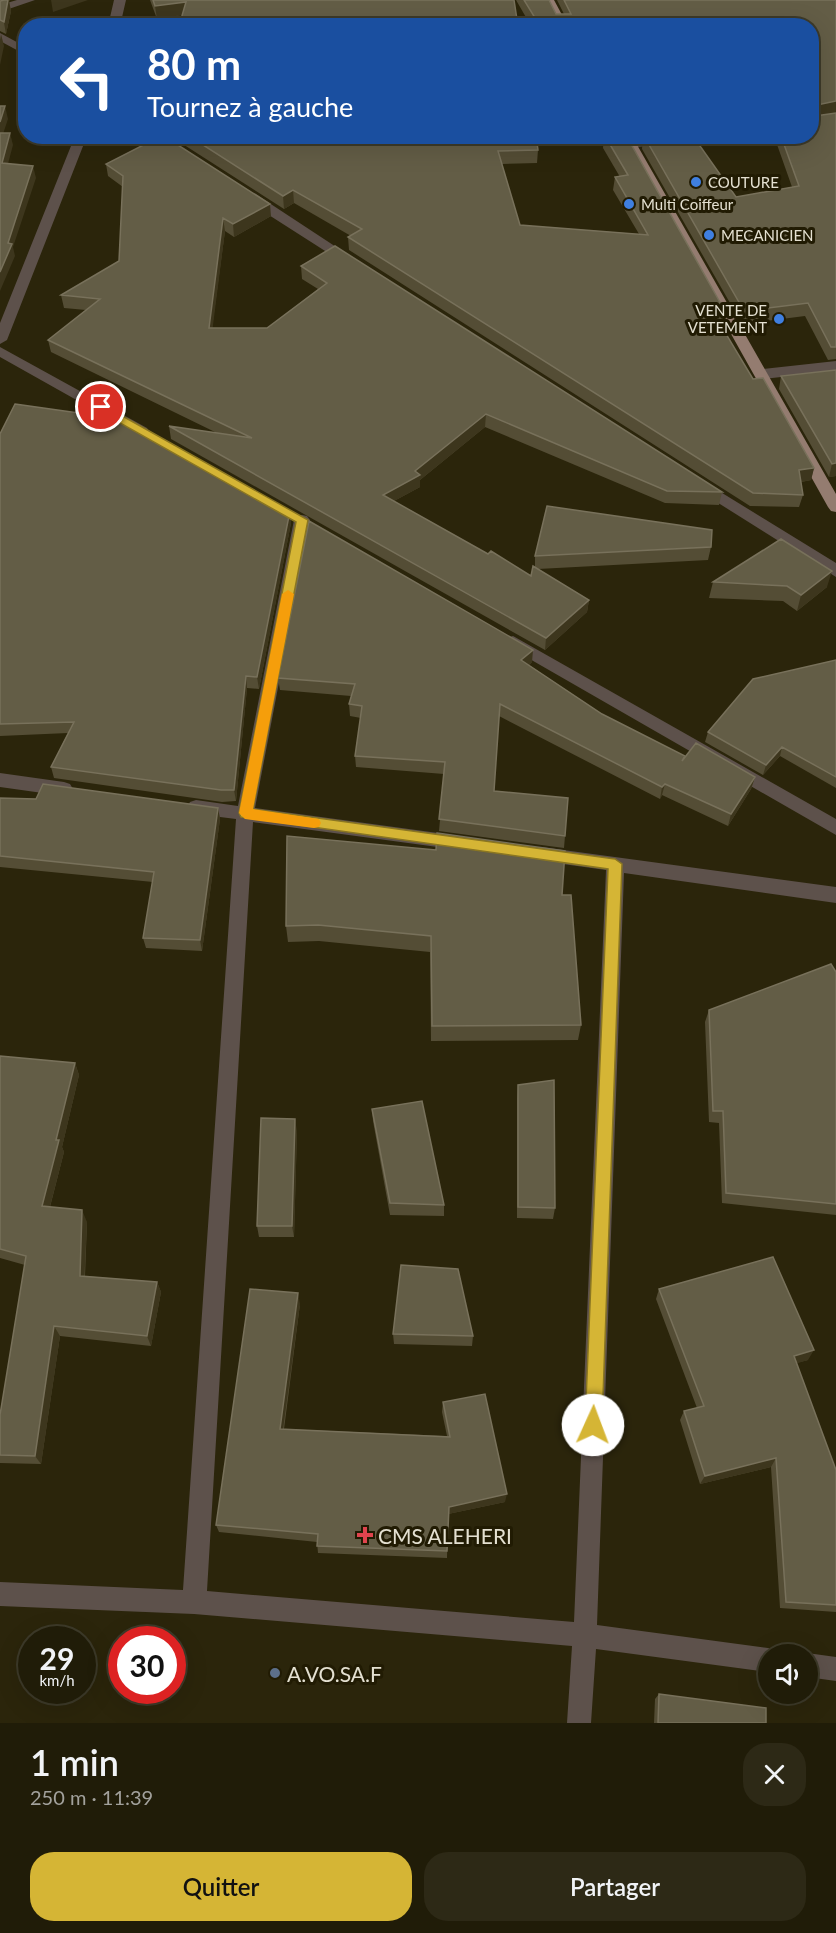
<!DOCTYPE html>
<html lang="fr">
<head>
<meta charset="utf-8">
<style>
	:root { --surface:#201c08; --page:#2d2916; --text:#f1f3f6; --muted:#a2a19c; --line:#3d3a29; --accent:#d5b535 }
	body { margin:0; font-family:Lato,sans-serif; background:var(--page); color:var(--text); height:100vh; display:flex; flex-direction:column; font-size:22px; white-space:nowrap }
	* { box-sizing:border-box; margin:0 }
	p { font-size:20px; color:var(--muted) }
	.icon { flex:none; width:33px; height:33px; fill:none; stroke:currentColor; stroke-width:2; stroke-linecap:round; stroke-linejoin:round }
	.map { position:relative; height:1723px; overflow:hidden }
	.details { display:flex; flex-direction:column; background:var(--surface); flex:1 }
	.details>* { flex:none }
	.banner { position:absolute; left:18px; top:18px; width:801px; height:126px; border-radius:24px; box-shadow:0 6px 24px #0002,0 0 0 2px var(--line); background:#1a4fa0; color:#fff; overflow:hidden }
	.buttons { position:absolute; left:758px; top:1644px; display:grid; gap:12px }
	.buttons a { display:grid; place-items:center; width:60px; height:60px; border-radius:50%; background:var(--surface); box-shadow:0 6px 24px #0002,0 0 0 2px var(--line); font-size:30px }
	.speed { position:absolute; left:18px; top:1626px; display:flex; gap:12px; font-size:30px; font-weight:700; text-align:center }
	.speed>* { display:grid; place-content:center; width:78px; height:78px; border-radius:50%; background:var(--surface); box-shadow:0 6px 24px #0002,0 0 0 2px var(--line); line-height:1 }
	.speed small { font-size:15px; font-weight:400 }
	.speed .limit { border:9px solid #d22; background:#fff; color:#111 }
	.pin { position:absolute; display:grid; place-items:center; width:51px; height:51px; color:#fff; margin:-26px; border:3px solid #fff; border-radius:50%; box-shadow:0 2px 6px #0007 }
	.me { position:absolute; width:66px; margin:-33px; rotate:2deg; stroke-linejoin:round; filter:drop-shadow(0 0 4px #0008) }
	.turn { display:flex; align-items:center; gap:21px; height:126px; padding:0 30px; font-size:27px }
	.turn .icon { width:78px; height:78px; stroke-width:2.5 }
	.turn b { display:block; font-size:42px; line-height:51px }
	.round { display:grid; place-items:center; flex:none; width:63px; height:63px; border-radius:24px; background:var(--page) }
	.head { display:flex; align-items:center; justify-content:space-between; height:102px; padding:0 30px }
	h1 { font-size:36px; font-weight:600; line-height:45px }
	.action { display:flex; gap:12px; margin-top:auto; padding:12px 30px }
	.action a { flex:1; height:69px; border-radius:24px; background:var(--accent); color:#111; font-size:24px; font-weight:600; line-height:69px; text-align:center }
	.action a+a { background:var(--page); color:var(--text) }
	.map>svg:first-child { display:block }
</style>
</head>
<body>
<div class="map">
<svg width="836" height="1723" viewBox="0 0 836 1723">
	<rect width="100%" height="100%" fill="#2b250b"/>
	<g fill="none" stroke-linecap="round" stroke-linejoin="round">
		<path fill="#5d514b" fill-rule="evenodd" d="M17,0H35L0,12V5Z
			M114,0H126L120,26H108Z
			M0,33L26,47V55L0,41Z
			M75,136H87L7,340L0,344V323Z
			M540,136H590L630,140L660,136H700L694,140L630,148L546,140Z
			M249,192L254,193L359,262L352,266L347,265L244,199L243,196L244,193Z
			M0,347L147,428L149,431L147,434H137L0,357Z
			M836,361V371L763,379L756,374L763,369Z
			M701,480L836,563V577L696,489L693,485Z
			M302,515L307,516L310,520L255,808L460,836L466,838L469,843L466,848L460,850L253,822L207,1591L574,1622L606,870L541,861L535,859L532,854L535,849L541,847L836,887V903L624,873L597,1625L768,1648L777,1651L778,1654H768V1672L596,1649L591,1723H567L572,1646L194,1614L0,1606V1582L183,1590L236,819L196,814L190,812L187,807L190,802L196,800L238,806L294,520L297,516Z
			M513,636L836,819V835L507,646L505,642L507,638Z
			M0,773L64,782L70,784L73,789L70,794L64,796L0,787Z
			M807,1653L836,1657V1681L807,1677V1654H803Z"/>
		<path fill="#947c70" fill-rule="evenodd" d="M542,0H554L568,26H557Z
			M620,136H632L836,494V512L831,511L828,507Z"/>
	</g>
	<path fill="#544d35" d="M0,0H10L9,1L11,11L6,34L0,31Z
		M150,0H514L182,15L157,19Z
		M516,0H549L556,14H564L557,0H836V359L828,360L805,316L742,324L642,149L643,136L736,197L792,187L774,136H812V26H531Z
		M177,136H536L538,150L537,163L502,164L520,225L639,234L613,190L615,177H620L603,148L604,136H622L726,313L724,326H721L753,379L814,468L811,480L801,482L803,495L799,507L750,506L349,250L348,237L351,236L294,203L284,209L178,141Z
		M106,164L271,216L234,237L225,231L212,328H267L318,289L302,279L301,266L722,492L719,505L665,503L485,427L420,480V487L394,501L488,554L531,576L535,567V556L711,547L708,560L538,569L589,600L587,612L545,650L171,439L169,426L217,433L51,352L48,340L86,310L64,308L61,295L119,261L123,187L108,176Z
		M836,370V476L829,477L779,389L781,376Z
		M0,434L290,511L291,523L259,689L247,688L236,801L222,802L54,778L51,767L68,733L0,736Z
		M713,582L827,587L797,611L783,601L709,598Z
		M836,660V788L780,756L763,775L705,742L708,732Z
		M532,662L529,665L602,714L685,756L755,777L751,789L728,826L662,795L660,799L499,716L494,791L565,836L564,848L439,831L444,774L356,767L355,756L361,718L350,716L349,704L351,696L280,690L278,678Z
		M0,798L218,808L220,819L202,951L146,948L143,938L153,882L0,867Z
		M562,895L581,1025L578,1040L431,1041L430,952L319,941L288,942L286,926Z
		M836,972V1215L722,1203L719,1123L709,1122L705,1022L709,1010Z
		M0,1056L75,1063L79,1075L62,1147L64,1152L50,1207L87,1222L85,1276L157,1282L161,1292L151,1346L60,1336L41,1464L0,1463V1415L25,1265L0,1258Z
		M518,1085L555,1208L553,1219L517,1218V1098Z
		M372,1109L444,1205V1216L390,1215L373,1121Z
		M297,1131L294,1237H259L257,1226Z
		M659,1289L808,1360L796,1363L836,1470V1612L780,1608L771,1467L700,1484L680,1420L684,1411L697,1408L656,1299Z
		M300,1304L284,1429L447,1436L442,1412L443,1402L505,1502L448,1514L447,1558L318,1553L317,1542L219,1532L216,1525Z
		M393,1334L473,1336L472,1346L394,1344Z
		M659,1694L766,1723H654L655,1699Z"/>
	<path fill="#3d361d" d="M0,0H10L9,1L11,11L6,34Z
		M51,0H88L53,12Z
		M186,2L188,14L157,19L155,6Z
		M1,34L4,46L0,65V40Z
		M836,101V114L812,119V106Z
		M5,106L8,119L0,143V122Z
		M10,133L13,145L5,175L2,163Z
		M33,166L36,178L13,247L15,256L0,291V272L8,243Z
		M293,190L294,203L284,209L283,196Z
		M270,204L271,216L234,237L233,224Z
		M223,218L225,231L211,341L209,328Z
		M486,414L485,427L420,480V487L383,507V495L415,471Z
		M836,463V476L829,477L832,464Z
		M814,468L811,480L796,483L799,470Z
		M290,511L291,523L259,689L257,677Z
		M832,571L827,587L797,611L801,595Z
		M589,600L587,612L545,650L546,638Z
		M533,650L532,662L520,672L521,660Z
		M246,676L247,688L236,801L234,790Z
		M782,747L780,756L763,775L766,765Z
		M755,777L751,789L728,826L731,814Z
		M665,784L662,795L660,799L662,787Z
		M218,808L220,819L202,951L200,940Z
		M75,1063L79,1075L62,1147L64,1152L47,1218L42,1206L56,1140Z
		M295,1119L297,1131L294,1237L292,1226Z
		M82,1210L87,1222L84,1286L80,1276Z
		M157,1282L161,1292L151,1346L147,1336Z
		M298,1293L300,1304L282,1437L280,1429Z
		M54,1326L60,1336L41,1464L35,1456Z
		M814,1350L808,1360L788,1366L794,1356Z
		M776,1458L771,1467L700,1484L705,1476Z
		M507,1494L505,1502L448,1514L449,1507Z"/>
	<path fill="#635d46" stroke="#78715b" stroke-width="1.5" d="M4,0H8L4,22L0,20V1Z
		M153,0H514L518,26H179L186,2L155,6Z
		M524,0H549L556,14H571L564,0H836V101L812,106V114L815,116L836,113V347H831L808,303L744,311L644,136H693L736,197L799,186L781,136H812V26H540Z
		M0,106H5L0,122Z
		M0,133H10L2,163L33,166L8,243L12,244L0,272Z
		M161,136H164L270,204L233,224L223,218L209,328H267L327,283L301,266L335,246L722,492L667,491L486,414L415,471L420,475L383,495L488,554L491,551L531,576L533,566L589,600L546,638L169,426L252,438L48,340L100,299L61,295L119,261L123,176L106,164Z
		M189,136H536L538,150L498,151L520,225L648,235L615,177L628,175L605,136L627,137L726,313L714,314L753,379L763,378L814,468L799,470L803,495L753,493L348,237L362,229L293,190L283,196Z
		M836,370V463L832,464L781,376Z
		M15,404L128,420L290,511L257,677L246,676L234,790H221L51,767L74,722L0,724V434Z
		M547,506L712,530L711,547L535,556Z
		M309,521L533,650L521,660L602,714L685,756L682,761L696,743L755,777L731,814L665,784L662,787L500,704L494,791L568,798L565,836L439,819L445,762L355,756L362,706L349,704L355,684L278,678Z
		M781,539L832,571L801,595L787,586L713,582Z
		M836,660V777L782,747L766,765L708,732L753,679Z
		M43,784L218,808L200,940L143,938L154,872L0,856V798L36,799Z
		M437,833L565,851L562,895H571L581,1025L432,1026L431,936L318,925L286,926L287,836L436,850Z
		M831,964L836,972V1204L726,1193L723,1111H713L709,1010Z
		M0,1056L75,1063L56,1140H59L42,1206L82,1210L80,1276L157,1282L147,1336L54,1326L35,1456L0,1455V1415L26,1256L0,1249Z
		M554,1080L555,1208L518,1207V1085Z
		M422,1101L444,1205L390,1203L372,1109Z
		M261,1118L295,1119L292,1226H257Z
		M773,1257L814,1350L794,1356L836,1470V1605L786,1602L776,1458L705,1476L684,1411L704,1406L659,1289Z
		M401,1265L458,1269L473,1336L393,1334Z
		M250,1289L298,1293L280,1429L450,1437L443,1402L485,1394L507,1494L449,1507L447,1551L317,1546L318,1534L216,1525Z
		M659,1694L766,1708V1723H658Z"/>
	<path fill="#d5b535" stroke="#8a7622" stroke-width="1.5" d="M101,404L308,520L253,809L615,859L622,864L602,1425L599,1431L593,1433L587,1431L585,1425L608,869L241,817L239,813L296,522L97,410L95,407Z"/>
	<path fill="#f59e0b" d="M288,590L294,594L253,809L319,819L321,823L319,827L314,828L245,819L239,813L282,594Z"/>
	<g fill="#3f7fe0" stroke="#211b03" stroke-width="2">
		<circle cx="696" cy="182" r="6"/>
		<circle cx="629" cy="204" r="6"/>
		<circle cx="709" cy="235" r="6"/>
		<circle cx="779" cy="319" r="6"/>
	</g>
	<path fill="#e0444e" stroke="#211b03" stroke-width="2" d="M362 1526h6v6h6v6h-6v6h-6v-6h-6v-6h6z"/>
	<circle fill="#5c6f8a" stroke="#211b03" stroke-width="2" cx="275" cy="1673" r="6"/>
	<g text-anchor="middle" dominant-baseline="central" stroke-width="6" stroke-linejoin="round" paint-order="stroke">
		<g font-size="15" fill="#e4e0d1" stroke="#211b03" text-anchor="start">
			<text x="708" y="182">COUTURE</text>
			<text x="641" y="204">Multi Coiffeur</text>
			<text x="721" y="235">MECANICIEN</text>
			<text x="767" y="310" text-anchor="end">VENTE DE<tspan x="767" dy="17">VETEMENT</tspan></text>
		</g>
		<g font-size="21" fill="#e4e0d1" stroke="#211b03" text-anchor="start">
			<text x="378" y="1535">CMS ALEHERI</text>
			<text x="287" y="1673">A.VO.SA.F</text>
		</g>
	</g>
</svg>
<div class="buttons">
<a><svg class="icon" aria-label="sound" viewBox="0 0 24 24"><path d="M4 9h4l5-4v14l-5-4H4zM17 9q2 3 0 6"/></svg></a>
</div>
<div class="speed"><div>29<small>km/h</small></div><div class="limit">30</div></div>
<div class="pin" style="left:101px;top:407px;background:#d93025"><svg class="icon" aria-label="arrive" viewBox="0 0 24 24"><path d="M6 21V4h12l-3 4 3 4H6"/></svg></div>
<svg class="me" style="left:593px;top:1425px" viewBox="-20 -20 40 40"><circle r="19" fill="#fff"/><path d="M0-13L10 11 0 6-10 11z" fill="#d5b535"/></svg>
<div class="banner">
<div class="turn"><svg class="icon" aria-label="left" viewBox="0 0 24 24"><path d="M17 20v-9H6M10 6l-5 5 5 5"/></svg><div><b>80 m</b>Tournez à gauche</div></div>
</div>
</div>
<section class="details">
<div class="head"><div><h1>1 min</h1><p>250 m · 11:39</p></div><a class="round"><svg class="icon" aria-label="close" viewBox="0 0 24 24"><path d="M6 6l12 12M18 6L6 18"/></svg></a></div>
<div class="action"><a>Quitter</a><a>Partager</a></div>
</section>
</body>
</html>
